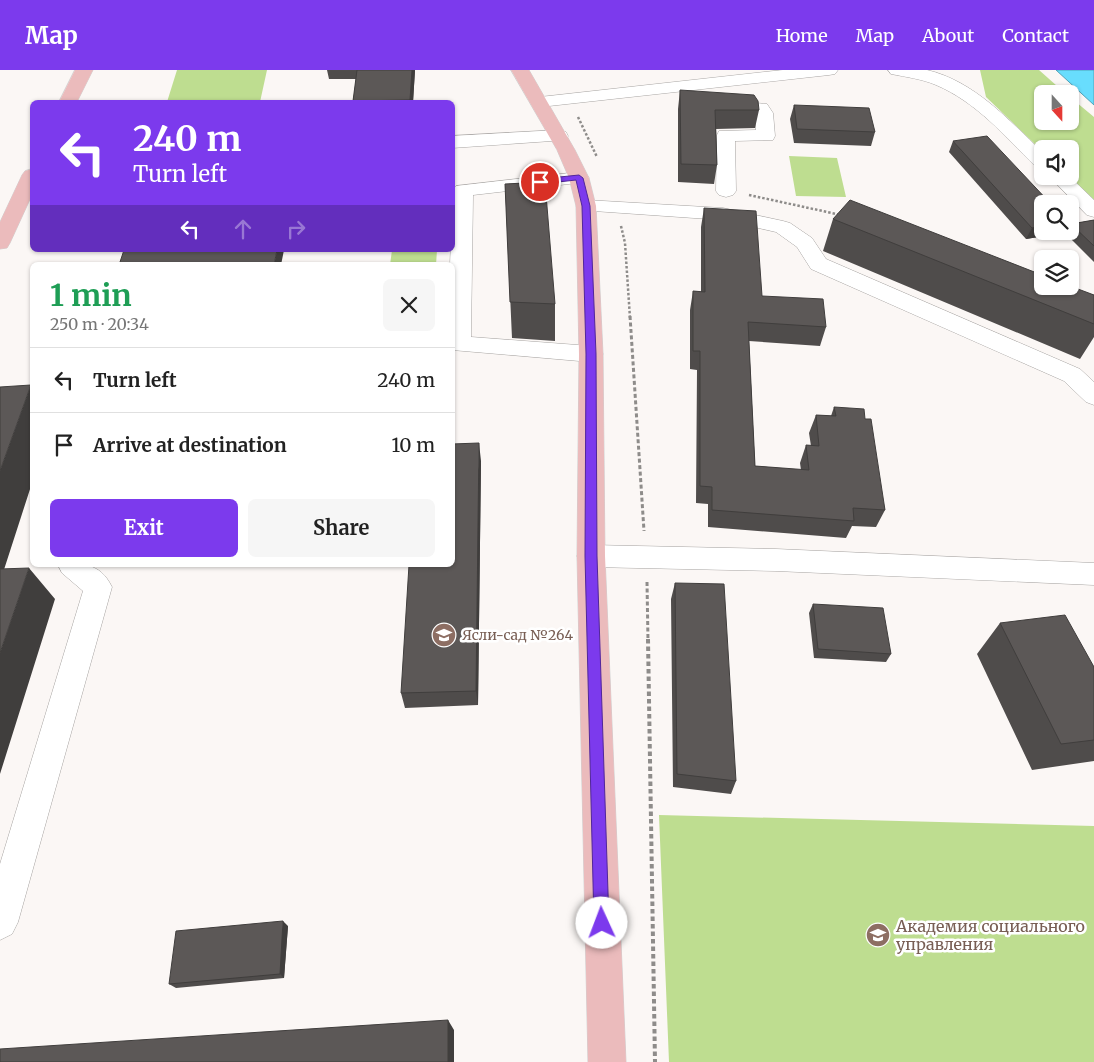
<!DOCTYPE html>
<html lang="en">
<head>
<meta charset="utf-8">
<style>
	:root { --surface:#fff; --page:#f6f6f6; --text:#222; --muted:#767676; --line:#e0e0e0; --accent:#7c3aed }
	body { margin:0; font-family:Merriweather,serif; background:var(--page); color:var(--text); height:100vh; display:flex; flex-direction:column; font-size:19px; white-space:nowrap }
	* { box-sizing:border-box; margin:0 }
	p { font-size:16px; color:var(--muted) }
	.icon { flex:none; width:28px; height:28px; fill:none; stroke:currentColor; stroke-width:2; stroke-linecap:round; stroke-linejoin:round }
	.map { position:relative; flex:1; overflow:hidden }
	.panel { position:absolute; left:30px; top:192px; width:425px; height:305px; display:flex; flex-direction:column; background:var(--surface); border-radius:8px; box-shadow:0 1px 4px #0004 }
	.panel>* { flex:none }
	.hud { position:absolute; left:30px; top:30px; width:425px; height:152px; border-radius:8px; box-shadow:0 1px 4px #0004; background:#7c3aed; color:#fff; overflow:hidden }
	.needle { width:32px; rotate:159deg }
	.tools { position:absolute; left:1034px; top:15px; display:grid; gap:10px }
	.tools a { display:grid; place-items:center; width:45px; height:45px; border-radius:8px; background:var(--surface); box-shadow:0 1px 4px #0004; font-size:25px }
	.pin { position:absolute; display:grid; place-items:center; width:42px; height:42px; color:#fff; margin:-21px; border:2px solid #fff; border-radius:50%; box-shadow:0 1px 5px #0007 }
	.me { position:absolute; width:55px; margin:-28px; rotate:358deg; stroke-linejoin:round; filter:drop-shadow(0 0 4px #0008) }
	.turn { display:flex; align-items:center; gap:18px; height:105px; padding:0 20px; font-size:22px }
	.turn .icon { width:65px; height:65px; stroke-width:2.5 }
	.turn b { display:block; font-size:35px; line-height:42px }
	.lanes { display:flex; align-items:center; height:48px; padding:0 20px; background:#0003; justify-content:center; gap:25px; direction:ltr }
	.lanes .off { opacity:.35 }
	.round { display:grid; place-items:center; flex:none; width:52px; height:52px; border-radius:8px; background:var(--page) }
	.head { display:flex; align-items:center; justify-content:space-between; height:85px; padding:0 20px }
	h1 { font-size:30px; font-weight:700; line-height:38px; color:#1e9e55 }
	.cta { display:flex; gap:10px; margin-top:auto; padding:10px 20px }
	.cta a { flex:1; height:58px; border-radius:8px; background:var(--accent); color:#fff; font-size:20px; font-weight:700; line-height:58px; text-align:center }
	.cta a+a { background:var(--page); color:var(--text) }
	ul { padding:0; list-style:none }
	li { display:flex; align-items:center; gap:15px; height:65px; padding:0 20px; border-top:1px solid var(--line) }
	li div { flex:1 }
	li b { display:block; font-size:19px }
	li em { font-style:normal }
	header { display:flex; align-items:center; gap:30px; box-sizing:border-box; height:70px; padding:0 25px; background:var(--accent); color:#fff }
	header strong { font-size:24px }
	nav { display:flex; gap:28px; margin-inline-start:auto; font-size:18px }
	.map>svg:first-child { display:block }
</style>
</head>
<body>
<header>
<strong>Map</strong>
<nav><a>Home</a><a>Map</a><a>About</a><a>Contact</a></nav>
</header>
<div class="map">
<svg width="1094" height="992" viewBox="0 0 1094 992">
	<rect width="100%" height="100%" fill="#fbf7f5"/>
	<path fill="#bedd90" d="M177,0H267L260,32H167Z
		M980,0H1039L1066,24H1042V51H1070V27L1094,47V130L1069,106L1070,79H1042V81L986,27Z
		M789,86L837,88L846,127L796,126Z
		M392,180H437L436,195H390Z
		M659,745L1094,756V992H669Z"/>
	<path fill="#68ddfd" stroke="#51a2b8" d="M1056,0H1094V35Z"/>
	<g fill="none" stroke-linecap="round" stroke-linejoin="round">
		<g stroke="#a6a3a1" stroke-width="1">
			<path id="minor" d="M783,0H838L835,4L829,5L540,37L534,36L531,32L534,28L540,27Z
				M888,0C901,0 915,0 927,0C974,11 1009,50 1042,82V98L1035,96C1005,66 976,32 936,15C922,9 906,7 891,4Z
				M721,30L767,34L773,43L775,66L773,70L735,71L736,121L733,125L726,127L719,125L716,121L717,65L719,61L756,60L755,43L715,39L712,35L715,31Z
				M559,60L566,62L568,66L566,70L452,78V66Z
				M579,102L586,104L589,108L586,112L473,125L471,267L591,276L599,278L603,284L599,290L591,292L452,280V195H450L453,120L456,116Z
				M1049,106H1069L1094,130V147L1087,145Z
				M586,130L723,138L783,151L790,153L812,168L826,189L1080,299L1094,312V335L1086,332L1064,311L811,199L797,177L776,162L723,150L579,140L576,136L579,132Z
				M591,475L776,479L1094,493V515L776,501L591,497L581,494L577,486L581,478Z
				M58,495C83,495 99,491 112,517L18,852L12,864L0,870V794L83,521L62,503Z"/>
		</g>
		<g stroke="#d1d1d1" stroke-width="1">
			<path id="major" d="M75,0H93L77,32H59Z
				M511,0H529L575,80L589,108L596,136L603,284L605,486L626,992H588L577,486L579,284L576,136L569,108L557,80Z
				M32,99V125L10,173L7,178L0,179V152L22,105L25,101Z"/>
		</g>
		<path stroke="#8e8c8a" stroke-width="2.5" stroke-dasharray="2.5 2" stroke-linecap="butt" d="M578,47L597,87
			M749,125L841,145
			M621,156L625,173L630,248"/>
		<path stroke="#8e8c8a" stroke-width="3" stroke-dasharray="4 2.5" stroke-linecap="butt" d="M630,246L644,461
			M647,512L648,571"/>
		<path stroke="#8e8c8a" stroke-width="4" stroke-dasharray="4.5 3" stroke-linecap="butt" d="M648,569L655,992"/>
		<use href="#minor" fill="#fff" fill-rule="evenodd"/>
		<use href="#major" fill="#ebbbbc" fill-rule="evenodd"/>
	</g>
	<path fill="#4f4c4b" d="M327,0H415L413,32H353L356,9H329Z
		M680,20L759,40L755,58L716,59L717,95L714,114L678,112V39Z
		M794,35L875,62L871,76L794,73L790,49Z
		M953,71L1042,161H1064L1063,163L1026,169L949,82Z
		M505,114L555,234V271L512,268Z
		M704,138L762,226L826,257L820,276L749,271L755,396L801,400L800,393L806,375L811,376L809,363L816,345L831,346L834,337L865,349L885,440L876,457L852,456L846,468L708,457V434L696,433L697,300L690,299V240L693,221L701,222V157Z
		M833,149L1094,225V267L1080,289L823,181Z
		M1094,150V192L1066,164L1067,161H1070V156L1071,154Z
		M481,391L478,635L405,638L401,623Z
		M675,513L736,711L731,724L673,717L671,529Z
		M813,534L891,584L886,592L814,588L809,543Z
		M1000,553L1094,597V691L1032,700L977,584Z
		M288,856L284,908L176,918L169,914Z"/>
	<path fill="#403e3d" d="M412,0H415L413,32H410Z
		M1042,156V161H1064L1063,163L1026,169L1032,158Z
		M277,180H284L281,195H274Z
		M31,315L32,318V413L0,512V401Z
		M479,373L481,391L478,635L476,621Z
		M29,498L55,529L0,704V583Z
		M283,851L288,856L284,908L280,904Z
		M448,950L454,960V992H448Z"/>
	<path fill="#5c5857" stroke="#403e3d" d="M357,0H412L410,30L353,31Z
		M680,20L754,25L758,31L759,40H715L717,95L681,94Z
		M794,35L869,38L875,62L797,59Z
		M987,66L1051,134H1042V156L1032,158L953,71Z
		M545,112L555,234L510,232L505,114Z
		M850,130L1042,205V216H1070L1094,225V254L833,149Z
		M704,138L756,141L762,226L823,229L826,257L748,252L755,396L809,400L806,375L819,376L816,345L836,346L834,337L864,339L865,349H871L885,440L853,438L854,451L712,440V417L700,416V281H693V221L705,222Z
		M1094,150V176L1071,154Z
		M124,180H277L274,195H119Z
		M31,315L0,401V317Z
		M479,373L476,621L401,623L409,495H452V374Z
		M29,498L0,583V499Z
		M675,513L724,514L736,711L677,704Z
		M813,534L883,538L891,584L818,579Z
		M1065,545L1094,597V670L1061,674L1000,553Z
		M283,851L280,904L169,914L176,861Z
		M448,950V992H0V979Z"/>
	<path fill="#7c3aed" stroke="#51269a" d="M579,105L583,108L590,136L596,284L597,486L609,853L607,858L602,860L597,858L594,853L585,486L586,284L582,136L576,110L540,114L536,112L540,109Z"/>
	<defs>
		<g id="school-disc" transform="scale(1.25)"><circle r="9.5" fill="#8d6e63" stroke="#fff"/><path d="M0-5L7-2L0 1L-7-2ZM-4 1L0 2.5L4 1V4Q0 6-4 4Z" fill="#fff"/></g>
		<g id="university-disc" transform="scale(1.25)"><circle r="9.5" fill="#8d6e63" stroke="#fff"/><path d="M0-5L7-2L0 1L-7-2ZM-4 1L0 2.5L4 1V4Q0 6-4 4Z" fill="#fff"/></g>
	</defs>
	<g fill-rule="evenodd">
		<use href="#school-disc" x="444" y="565"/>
		<use href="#university-disc" x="878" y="865"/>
	</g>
	<g text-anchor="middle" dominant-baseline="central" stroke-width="5" stroke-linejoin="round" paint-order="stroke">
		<g font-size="14" fill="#785e54" stroke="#fff" text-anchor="start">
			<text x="462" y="565">Ясли-сад №264</text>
		</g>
		<g font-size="16" fill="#785e54" stroke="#fff" text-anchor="start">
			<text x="896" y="856">Академия социального<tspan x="896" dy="18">управления</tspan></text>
		</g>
	</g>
</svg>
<div class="tools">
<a><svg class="needle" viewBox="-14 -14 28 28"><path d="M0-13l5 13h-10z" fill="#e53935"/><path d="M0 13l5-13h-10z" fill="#767676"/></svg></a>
<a><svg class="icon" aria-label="sound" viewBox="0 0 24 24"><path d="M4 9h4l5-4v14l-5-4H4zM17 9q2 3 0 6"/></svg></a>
<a><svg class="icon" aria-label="search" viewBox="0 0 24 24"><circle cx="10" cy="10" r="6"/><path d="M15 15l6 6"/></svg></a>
<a><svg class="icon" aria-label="layers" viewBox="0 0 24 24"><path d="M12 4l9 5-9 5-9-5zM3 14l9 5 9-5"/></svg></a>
</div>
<div class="pin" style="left:540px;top:112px;background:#d93025"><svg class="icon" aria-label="arrive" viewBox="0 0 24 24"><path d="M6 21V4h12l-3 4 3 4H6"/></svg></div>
<svg class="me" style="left:602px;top:853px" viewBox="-20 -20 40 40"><circle r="19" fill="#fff"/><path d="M0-13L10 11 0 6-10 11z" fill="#7c3aed"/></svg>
<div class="hud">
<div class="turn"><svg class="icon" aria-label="left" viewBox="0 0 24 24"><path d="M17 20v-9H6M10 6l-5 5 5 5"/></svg><div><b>240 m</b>Turn left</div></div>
<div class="lanes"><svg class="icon" aria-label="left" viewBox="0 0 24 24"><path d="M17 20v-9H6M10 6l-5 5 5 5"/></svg><svg class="icon off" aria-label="ahead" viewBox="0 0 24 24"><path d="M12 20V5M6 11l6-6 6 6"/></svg><svg class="icon off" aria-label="right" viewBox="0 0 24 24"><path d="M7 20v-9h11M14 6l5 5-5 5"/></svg></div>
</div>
<section class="panel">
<div class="head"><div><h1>1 min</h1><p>250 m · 20:34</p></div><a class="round"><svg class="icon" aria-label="close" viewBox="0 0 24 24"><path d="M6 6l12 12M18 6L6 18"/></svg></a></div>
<ul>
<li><svg class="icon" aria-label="left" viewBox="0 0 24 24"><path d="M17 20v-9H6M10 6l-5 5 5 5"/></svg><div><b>Turn left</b></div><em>240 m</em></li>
<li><svg class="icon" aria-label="arrive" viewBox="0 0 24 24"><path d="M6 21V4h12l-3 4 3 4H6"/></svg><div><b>Arrive at destination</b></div><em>10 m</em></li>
</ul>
<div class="cta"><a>Exit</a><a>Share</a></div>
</section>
</div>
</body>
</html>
